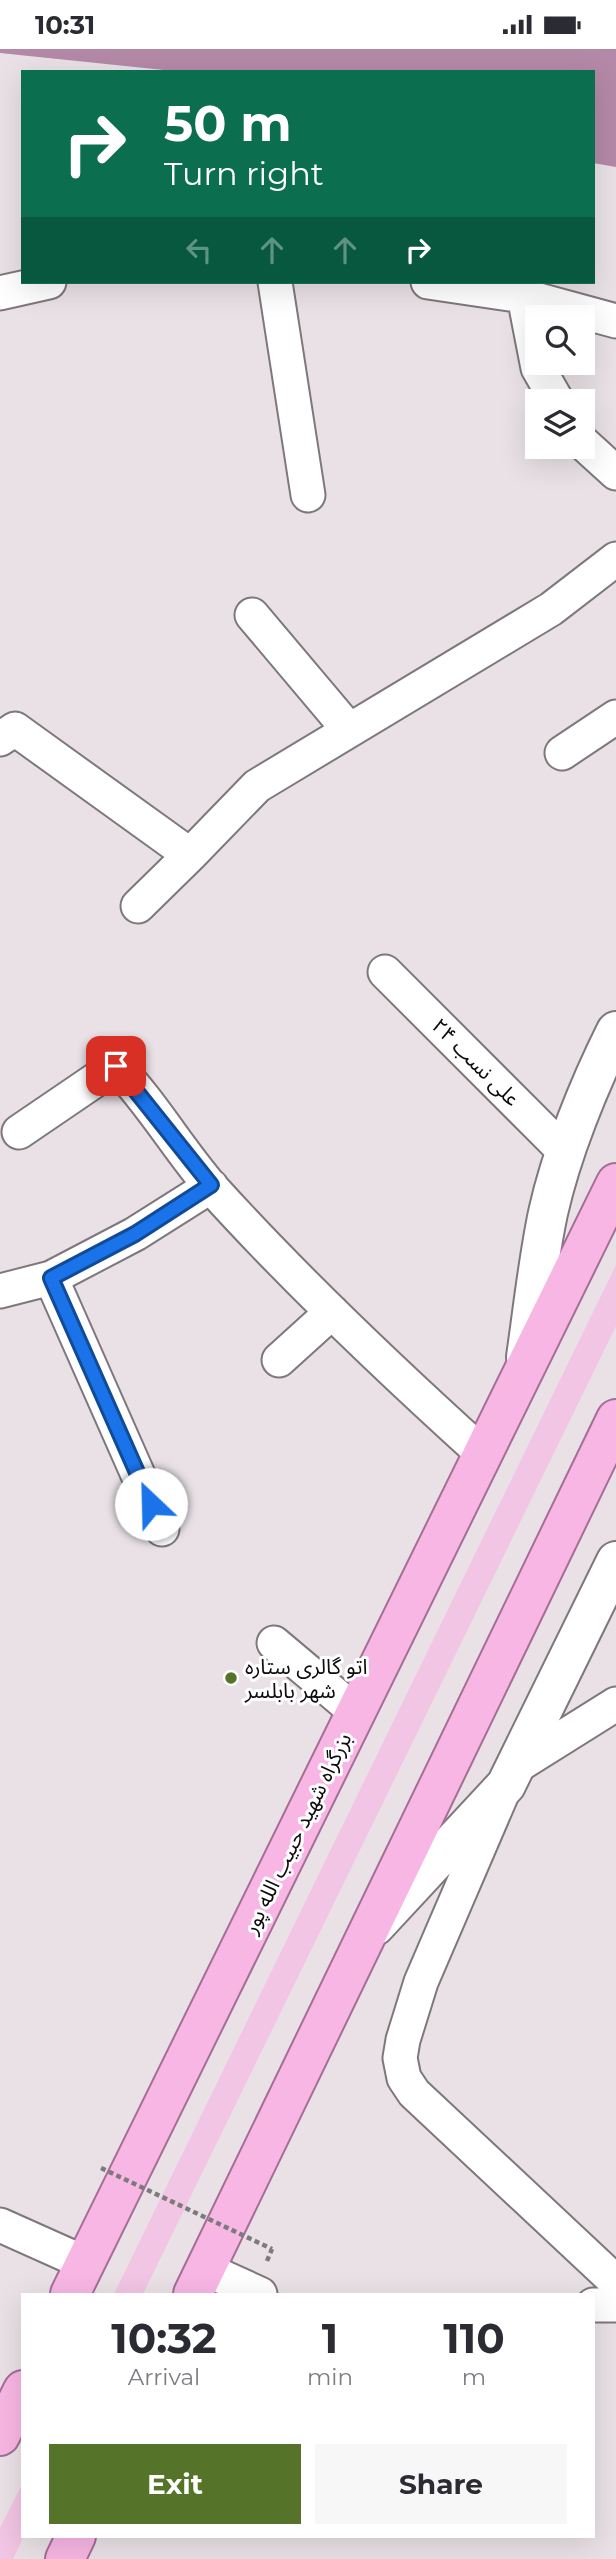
<!DOCTYPE html>
<html lang="en">
<head>
<meta charset="utf-8">
<style>
	:root { --surface:#fff; --page:#f7f7f7; --text:#2b2b33; --muted:#7c7c81; --accent:#567429 }
	body { margin:0; font-family:Montserrat,"Noto Sans Arabic",sans-serif; background:var(--page); color:var(--text); height:100vh; display:flex; flex-direction:column; font-size:26px; white-space:nowrap }
	* { box-sizing:border-box; margin:0 }
	p { font-size:23px; color:var(--muted) }
	.icon { flex:none; width:38px; height:38px; fill:none; stroke:currentColor; stroke-width:2; stroke-linecap:round; stroke-linejoin:round }
	.map { position:relative; flex:1; overflow:hidden }
	.panel { position:absolute; left:21px; top:2244px; width:574px; height:245px; display:flex; flex-direction:column; background:var(--surface); border-radius:0px; box-shadow:0 7px 28px #0002 }
	.panel>* { flex:none }
	.guide { position:absolute; left:21px; top:21px; width:574px; height:214px; border-radius:0px; box-shadow:0 7px 28px #0002; background:#0b6e4f; color:#fff; overflow:hidden }
	.tools { position:absolute; left:525px; top:256px; display:grid; gap:14px }
	.tools a { display:grid; place-items:center; width:70px; height:70px; border-radius:0px; background:var(--surface); box-shadow:0 7px 28px #0002; font-size:35px }
	.pin { position:absolute; display:grid; place-items:center; width:60px; height:60px; color:#fff; margin:-30px; border-radius:14px; box-shadow:0 4px 10px #0006 }
	.me { position:absolute; width:77px; margin:-38px; rotate:336deg; stroke-linejoin:round; filter:drop-shadow(0 0 5px #0008) }
	.turn { display:flex; align-items:center; gap:24px; height:147px; padding:0 28px; font-size:32px }
	.turn .icon { width:91px; height:91px; stroke-width:2.5 }
	.turn b { display:block; font-size:49px; line-height:60px }
	.lanes { display:flex; align-items:center; height:66px; padding:0 28px; background:#0003; justify-content:center; gap:35px; direction:ltr }
	.lanes .off { opacity:.35 }
	.eta { display:flex; justify-content:space-evenly; align-items:center; height:119px; text-align:center }
	.eta b { font-size:42px; font-weight:700; line-height:49px }
	.cta { display:flex; gap:14px; margin-top:auto; padding:14px 28px }
	.cta a { flex:1; height:80px; border-radius:0px; background:var(--accent); color:#fff; font-size:28px; font-weight:700; line-height:80px; text-align:center }
	.cta a+a { background:var(--page); color:var(--text) }
	.status { display:flex; justify-content:space-between; align-items:center; height:49px; padding:0 35px; background:var(--surface); direction:ltr }
	.status svg { height:19px; fill:currentColor }
	.map>svg:first-child { display:block }
</style>
</head>
<body>
<div class="status"><b>10:31</b><svg viewBox="0 0 49 12"><path d="M0 12V9h3v3zM5 12V6h3v6zM10 12V3h3v9zM15 12V0h3v12zM26 1h20v11H26zM47 4h2v5h-2z"/></svg></div>
<div class="map">
<svg width="616" height="2510" viewBox="0 0 616 2510">
	<rect width="100%" height="100%" fill="#e9e1e6"/>
	<path fill="#f1c5e3" d="M616,1216V1277L143,2245H114Z
		M23,2433L24,2487L13,2510H0V2479Z"/>
	<path fill="#b489a7" d="M0,0H616V118L593,114V23H183L0,4Z"/>
	<g fill="none" stroke-linecap="round" stroke-linejoin="round">
		<g stroke="#7e777b" stroke-width="37">
			<path id="minor" d="M275,233L308,446
				M428,233L524,247L616,272
				M0,244L49,233
				M524,247L538,319L557,352
				M583,394L616,424
				M252,566L349,681
				M0,690L15,680L190,806L257,737L551,560L616,510
				M562,704L616,668
				M138,857L190,806
				M385,923L566,1104
				M19,1083L116,1017C152,1054 178,1100 212,1139C297,1233 389,1320 483,1405
				M51,1229L162,1480
				M0,1242L51,1229L135,1185L211,1137
				M279,1311L332,1263
				M274,1594L356,1663
				M517,1717L616,1655
				M501,1747L421,1933L403,1991L400,2009L404,2029L414,2044L616,2233
				M0,2176L85,2214
				M205,2220L260,2245
				M593,2256H616"/>
		</g>
		<g stroke="#7e777b" stroke-width="42">
			<path id="secondary" d="M526,1308C533,1260 538,1211 548,1164C561,1105 589,1036 616,982
				M375,1877L506,1736L616,1512"/>
		</g>
		<g stroke="#a46e95" stroke-width="42">
			<path id="trunk" d="M70,2245L616,1134
				M193,2245L616,1370
				M0,2387L23,2341
				M65,2510L76,2487"/>
		</g>
		<path stroke="#7e797c" stroke-width="4.5" stroke-dasharray="5 3.5" stroke-linecap="butt" d="M267,2212L272,2200"/>
		<use href="#minor" stroke="#fff" stroke-width="33"/>
		<use href="#secondary" stroke="#fff" stroke-width="38"/>
		<use href="#trunk" stroke="#f8b6e4" stroke-width="38"/>
		<path stroke="#7e797c" stroke-width="4.5" stroke-dasharray="5 3.5" stroke-linecap="butt" d="M101,2119L272,2200"/>
	</g>
	<g fill="none" stroke-linecap="round" stroke-linejoin="round">
		<g stroke="#114b97" stroke-width="18">
			<path id="route" d="M116,1017L211,1136L135,1185L51,1229L151,1455"/>
		</g>
		<use href="#route" stroke="#1a73e8" stroke-width="12"/>
	</g>
	<circle fill="#567429" stroke="#fff" stroke-width="2.5" cx="231" cy="1629" r="7"/>
	<g text-anchor="middle" dominant-baseline="central" stroke-width="6" stroke-linejoin="round" paint-order="stroke">
		<g font-size="21" fill="#0d0b0d" stroke="#fff">
			<text transform="translate(476 1013) rotate(45)">علی نسب ۲۴</text>
			<text transform="translate(297 1784) rotate(-64)">بزرگراه شهید حبیب الله پور</text>
		</g>
		<g font-size="21" fill="#0d0b0d" stroke="#fff" text-anchor="start">
			<text x="245" y="1617">اتو گالری ستاره<tspan x="245" dy="24">شهر بابلسر</tspan></text>
		</g>
	</g>
</svg>
<div class="tools">
<a><svg class="icon" aria-label="search" viewBox="0 0 24 24"><circle cx="10" cy="10" r="6"/><path d="M15 15l6 6"/></svg></a>
<a><svg class="icon" aria-label="layers" viewBox="0 0 24 24"><path d="M12 4l9 5-9 5-9-5zM3 14l9 5 9-5"/></svg></a>
</div>
<div class="pin" style="left:116px;top:1017px;background:#d93025"><svg class="icon" aria-label="arrive" viewBox="0 0 24 24"><path d="M6 21V4h12l-3 4 3 4H6"/></svg></div>
<svg class="me" style="left:151px;top:1455px" viewBox="-20 -20 40 40"><circle r="19" fill="#fff"/><path d="M0-13L10 11 0 6-10 11z" fill="#1a73e8"/></svg>
<div class="guide">
<div class="turn"><svg class="icon" aria-label="right" viewBox="0 0 24 24"><path d="M7 20v-9h11M14 6l5 5-5 5"/></svg><div><b>50 m</b>Turn right</div></div>
<div class="lanes"><svg class="icon off" aria-label="left" viewBox="0 0 24 24"><path d="M17 20v-9H6M10 6l-5 5 5 5"/></svg><svg class="icon off" aria-label="ahead" viewBox="0 0 24 24"><path d="M12 20V5M6 11l6-6 6 6"/></svg><svg class="icon off" aria-label="ahead" viewBox="0 0 24 24"><path d="M12 20V5M6 11l6-6 6 6"/></svg><svg class="icon" aria-label="right" viewBox="0 0 24 24"><path d="M7 20v-9h11M14 6l5 5-5 5"/></svg></div>
</div>
<section class="panel">
<div class="eta">
<div><b>10:32</b><p>Arrival</p></div>
<div><b>1</b><p>min</p></div>
<div><b>110</b><p>m</p></div>
</div>
<div class="cta"><a>Exit</a><a>Share</a></div>
</section>
</div>
</body>
</html>
